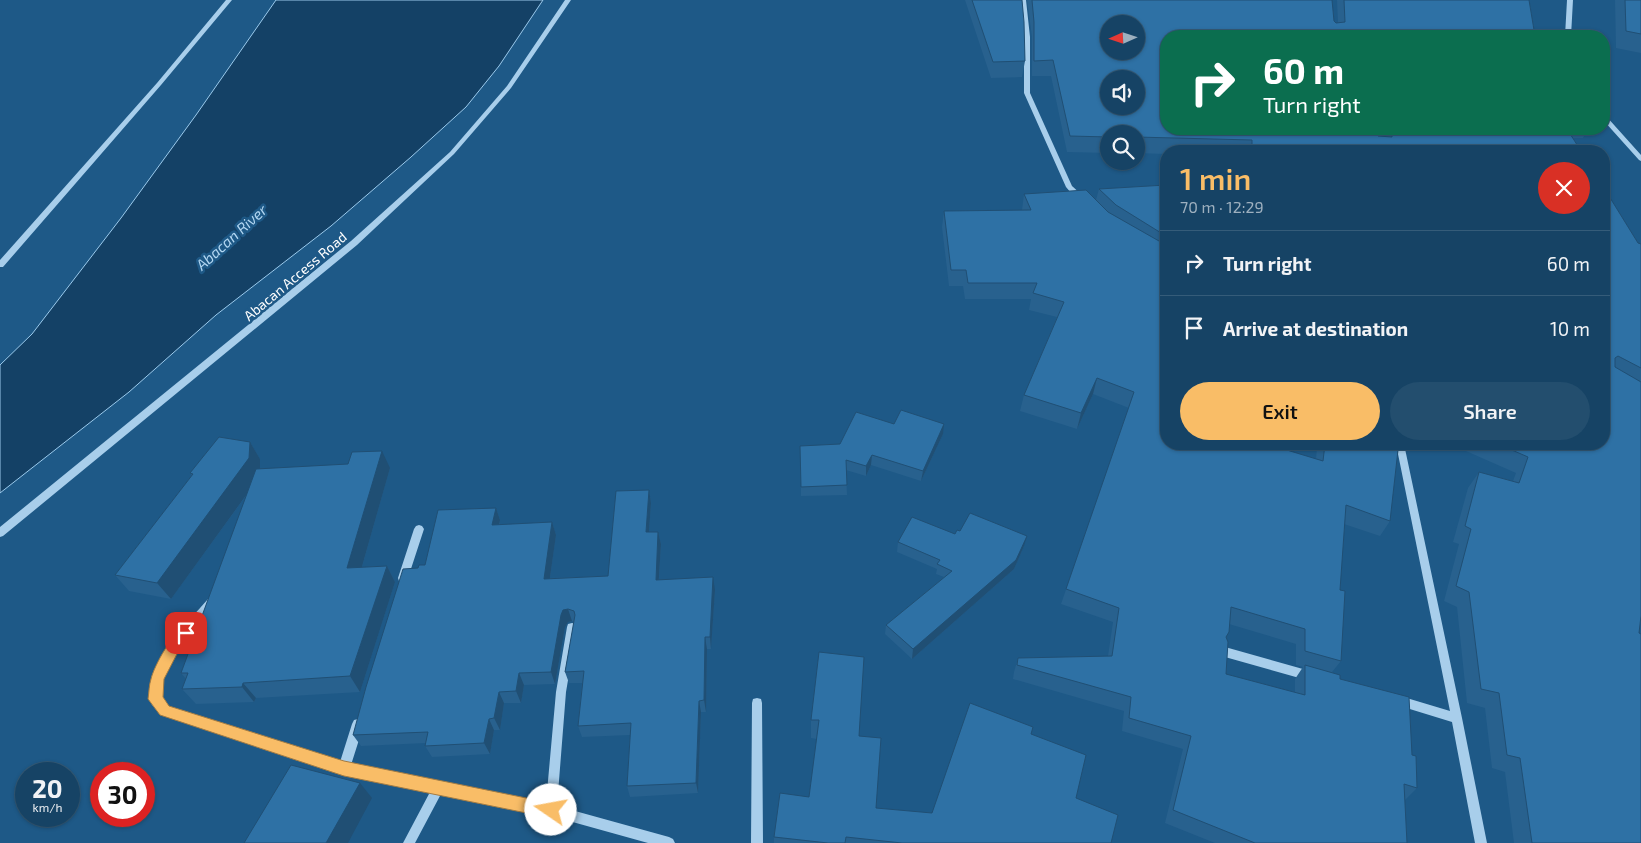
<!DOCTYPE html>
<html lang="en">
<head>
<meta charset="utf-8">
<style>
	:root { --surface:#164365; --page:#234e6e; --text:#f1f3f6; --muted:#9eb0bf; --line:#355c79; --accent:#f9bd67 }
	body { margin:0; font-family:"Exo 2",sans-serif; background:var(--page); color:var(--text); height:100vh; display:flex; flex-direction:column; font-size:19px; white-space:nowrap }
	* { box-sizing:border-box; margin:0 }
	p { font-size:16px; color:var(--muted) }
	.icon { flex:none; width:28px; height:28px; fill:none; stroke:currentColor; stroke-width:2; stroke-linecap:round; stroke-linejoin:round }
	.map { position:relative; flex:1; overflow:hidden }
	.panel { position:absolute; left:1160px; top:145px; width:450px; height:305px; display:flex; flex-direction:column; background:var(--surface); border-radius:20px; box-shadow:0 1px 4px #0004,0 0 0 1px var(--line) }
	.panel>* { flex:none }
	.top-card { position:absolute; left:1160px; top:30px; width:450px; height:105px; border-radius:20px; box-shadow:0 1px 4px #0004,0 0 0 1px var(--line); background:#0b6e4f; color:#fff; overflow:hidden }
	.needle { width:32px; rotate:267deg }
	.tools { position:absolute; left:1100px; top:15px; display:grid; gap:10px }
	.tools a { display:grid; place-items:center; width:45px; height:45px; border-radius:50%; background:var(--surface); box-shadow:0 1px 4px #0004,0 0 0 1px var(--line); font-size:25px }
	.speed { position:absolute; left:15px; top:762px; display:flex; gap:10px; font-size:25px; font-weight:700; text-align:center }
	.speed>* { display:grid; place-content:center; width:65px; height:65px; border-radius:50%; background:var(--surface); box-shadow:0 1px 4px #0004,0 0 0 1px var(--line); line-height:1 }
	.speed small { font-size:12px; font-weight:400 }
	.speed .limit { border:8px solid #d22; background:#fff; color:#111 }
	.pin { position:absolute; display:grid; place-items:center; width:42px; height:42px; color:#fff; margin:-21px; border-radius:10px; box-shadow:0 2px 8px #0006 }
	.me { position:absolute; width:55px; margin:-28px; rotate:282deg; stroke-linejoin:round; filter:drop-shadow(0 0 4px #0008) }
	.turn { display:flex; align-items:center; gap:18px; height:105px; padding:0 20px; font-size:22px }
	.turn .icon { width:65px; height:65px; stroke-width:2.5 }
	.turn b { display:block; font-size:35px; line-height:42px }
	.round { display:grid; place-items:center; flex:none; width:52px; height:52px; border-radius:26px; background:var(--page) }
	.summary { display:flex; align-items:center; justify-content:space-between; height:85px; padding:0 20px }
	h1 { font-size:30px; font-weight:600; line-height:38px; color:var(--accent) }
	.primary-button { display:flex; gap:10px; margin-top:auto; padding:10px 20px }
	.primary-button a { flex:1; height:58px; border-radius:30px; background:var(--accent); color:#111; font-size:20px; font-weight:600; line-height:58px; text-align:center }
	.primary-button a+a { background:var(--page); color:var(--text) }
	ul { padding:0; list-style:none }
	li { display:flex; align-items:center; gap:15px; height:65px; padding:0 20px; border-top:1px solid var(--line) }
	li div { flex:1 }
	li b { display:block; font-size:19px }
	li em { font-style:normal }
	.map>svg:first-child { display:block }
</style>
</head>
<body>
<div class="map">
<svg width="1641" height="843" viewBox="0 0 1641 843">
	<rect width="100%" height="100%" fill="#1e5987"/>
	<path fill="#144166" stroke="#9bcaec" d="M276,0H543L499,66L466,107L411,157L331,226L216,315L129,392L0,493V365L32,334L121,218L196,115Z"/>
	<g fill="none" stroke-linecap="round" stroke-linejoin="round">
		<path fill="#a8ceeb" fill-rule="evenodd" d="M226,0H232L161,85L3,267H0V260L157,83Z
			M565,0H571L511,88L454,154L357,245L3,536L0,537V527L351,241L450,152L507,86Z
			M1020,0H1026L1030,37V93L1072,186L1083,196V200H1077L1066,187L1024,93V37Z
			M1567,0H1573L1571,36H1565Z
			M1604,115L1606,116L1641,155V161L1639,160L1604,121Z
			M1396,444H1404L1462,718L1487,843H1475L1452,722L1400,706L1396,705L1395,701L1396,697L1400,696L1450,711Z
			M419,525L422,526L424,529L408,578L407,581L403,582L399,581L398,578L414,529L416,526Z
			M212,598L216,599L217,602L216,605L178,649L163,678L161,698L169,707L340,762L352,724L354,720L358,719L362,720L364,724L351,765L546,803L556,692L567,627L568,624L572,623L576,624L577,627L566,692L557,806L669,837L673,839L675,843H648L551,816L441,794L415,843H403L430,792L344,774L165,716C160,714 150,705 150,699C148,684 162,656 170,644C179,629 197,612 208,599Z
			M1225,647L1310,671L1314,673L1315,676L1314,679L1310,681L1225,657L1221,655L1220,652L1221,649Z
			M757,698L761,699L762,703L763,843H751L752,703L753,699Z"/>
	</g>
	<path fill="#28618e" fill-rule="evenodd" d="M965,0H1022L1025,61L1022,77L991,78Z
		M1027,0H1332L1334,21L1336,23H1338L1337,0H1529L1535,36H1166V129H1588L1583,138H1573L1581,151H1166V154L1136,153V134H1109V153L1067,152L1051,76H1032V37Z
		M1615,0H1641V53L1616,48Z
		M1166,185V444L1316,459L1317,447L1319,444H1374L1390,521L1380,536L1344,524L1340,590L1341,661L1332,672L1340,679L1412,755L1417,788L1405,800L1407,843H1215L1165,823L1183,749L1122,731L1124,711L1013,679L1014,672L1018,658L1108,656L1113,622L1061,604L1129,408L1093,394L1077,429L1020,411L1024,395L1057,317L1029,310L1031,299H965L963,286H949L942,227L944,211L1022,210L1024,194L1096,200L1099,189ZM1229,624L1296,644V665L1303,667L1295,679V692L1226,674V637Z
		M1604,188L1638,243L1641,244V616L1639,633L1641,843H1514L1505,772L1492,768L1485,708L1467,703L1457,607L1444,601L1459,544L1453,542L1468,488L1479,472L1513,481L1516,473L1450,444H1604Z
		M894,424L943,434L921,481L871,465L866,476L846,470L847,495L801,496V487L840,444Z
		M250,442L260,459V469L390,468L362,567L387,566L395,582L360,692L256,698L254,702L196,704L182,689L186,679L181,673L248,493L171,599L129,591L115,575L192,475L190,473Z
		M649,490L651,503L649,532H658L661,544L659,580L715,590L711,649H707L706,712H701L698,793L630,797L627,786L630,735L582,737L578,726L582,683H569L565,672L574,622L572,621L568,622L565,627L555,684L524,685L521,703H504L500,730H494L490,754L432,757L425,746L426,743L361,746L353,735L418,568L425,565L496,508L500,520V525L552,522L556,535L550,578L608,576Z
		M960,531L1024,546L1014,569L912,659L885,634L886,625L944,577L936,574L937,569L897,552L898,542L955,534Z
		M819,652L859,736L876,808L932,813L1031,734L1076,798L1111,843H774V837L809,797L817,739L811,738V720Z"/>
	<path fill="#204f74" d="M1097,378L1093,394L1077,429L1081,413Z
		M944,424L943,434L921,481L923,471Z
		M250,442L260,459V476L171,599L157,583Z
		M382,451L390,468L357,584L347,568Z
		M872,455L871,465L866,476V466Z
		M649,490L651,503L648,545L646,532Z
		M496,508L500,520L497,538L492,525Z
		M552,522L556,535L548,591L544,579Z
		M658,532L661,544L658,592L656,580Z
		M1027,536L1024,546L1014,569L912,659L913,649Z
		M387,566L395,582L360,692L350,676Z
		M713,577L715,590L711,649L710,637Z
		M568,609L572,621L568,622L565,627L555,684L551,672L561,615L563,610Z
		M705,637L707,649L706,712L704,700Z
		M519,673L524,685L521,703L516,691Z
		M243,683L256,698L254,702L242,687Z
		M499,692L504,703L500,730L494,718Z
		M699,701L701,712L698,793L696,783Z
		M489,719L494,730L490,754L484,743Z
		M360,783L372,798L348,843H326Z"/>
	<path fill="#2e71a5" stroke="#204f74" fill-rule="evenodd" d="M972,0H1022L1024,22L1025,61L993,62Z
		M1032,0H1332L1334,21L1336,23L1345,22L1344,0H1529L1535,36H1166V129H1375L1378,136L1392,137V134L1389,129H1567L1581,151H1252V140L1136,137V134H1109V137L1070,136L1053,60L1034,61V22ZM1109,24H1136V51H1109ZM1109,79H1136V106H1109Z
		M1625,0H1641V34L1626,31Z
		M1166,185V236L1116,205L1099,189Z
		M1604,188L1638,243L1641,244V368L1618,356L1615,358V367L1641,382V616L1639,633L1641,634V843H1532L1520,758L1507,755L1499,693L1481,689L1469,592L1456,586L1471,529L1465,526L1479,472L1519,483L1528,457L1498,444H1604Z
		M1086,190L1108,212L1166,245V444H1267L1323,461L1325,444H1374L1398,450L1390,521L1346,505L1340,590L1345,591L1341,661L1305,651V629L1231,607L1229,632L1226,637L1228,642L1226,674L1305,695V665L1340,675V679L1409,697L1412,755L1416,756L1417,788L1404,784L1407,843H1255L1173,810L1191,736L1129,718L1131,697L1017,665L1018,658L1112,656L1119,608L1066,589L1134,392L1097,378L1081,413L1024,395L1064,302L1033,293L1037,283H968L966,270H951L944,211L1031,210L1024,194Z
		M901,410L944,424L923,471L872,455L866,466L846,460L847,485L801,487L800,446L840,444L856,412L894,424Z
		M219,437L250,442L249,458L157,583L115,575L193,474L190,473Z
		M382,451L347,568L387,566L350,676L243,683L242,687L182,689L188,673H181L256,469L348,464L352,452Z
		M649,490L646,532H658L656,580L713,577L710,637H705L704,700L699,701L696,783L627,786L631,723L578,726L584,671L565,672L575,615L574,611L568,609L563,610L561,615L551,672L519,673L516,691L499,692L494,718L489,719L484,743L425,746L428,732L353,735L366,687L403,569L418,568L419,565H425L438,510L496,508L492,525L552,522L544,579L608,576L616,491Z
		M970,513L1027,536L1016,560L913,649L886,625L952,571L937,564L940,560L898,542L912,517L955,534L957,530L960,531Z
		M819,652L864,657L859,736L881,738L876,808L932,813L970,703L1033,727L1031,734L1086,755L1076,798L1118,815L1111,843H902L846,837L845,843H828L774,837L780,793L809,797L819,720H811Z
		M291,765L360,783L326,843H244Z"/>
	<path fill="#f9bd67" stroke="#a27b43" d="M186,627L190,629L192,633L179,650L164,679L163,697L169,706L344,761L551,803L556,805L559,810L556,816L551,818L344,776L160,715L148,699C149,692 149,685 151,679C154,666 173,631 186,627Z"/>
	<g text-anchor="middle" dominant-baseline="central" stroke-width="5" stroke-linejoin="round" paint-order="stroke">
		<g font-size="14" fill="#fff" stroke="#1e5987">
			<text transform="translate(295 276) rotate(-40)">Abacan Access Road</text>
		</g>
		<g font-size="15" font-style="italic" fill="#b3d7f2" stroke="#1e5987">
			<text transform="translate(231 237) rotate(-42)">Abacan River</text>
		</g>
	</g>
</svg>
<div class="tools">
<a><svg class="needle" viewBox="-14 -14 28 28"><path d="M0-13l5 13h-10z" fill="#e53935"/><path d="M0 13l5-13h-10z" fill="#9eb0bf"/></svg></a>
<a><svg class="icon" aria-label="sound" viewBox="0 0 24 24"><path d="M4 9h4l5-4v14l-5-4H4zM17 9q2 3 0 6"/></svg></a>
<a><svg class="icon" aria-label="search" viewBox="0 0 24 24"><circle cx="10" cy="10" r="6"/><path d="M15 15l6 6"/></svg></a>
</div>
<div class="speed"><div>20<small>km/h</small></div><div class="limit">30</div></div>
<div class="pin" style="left:186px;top:633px;background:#d93025"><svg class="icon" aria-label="arrive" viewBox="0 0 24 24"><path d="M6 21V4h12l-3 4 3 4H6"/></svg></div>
<svg class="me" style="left:551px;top:810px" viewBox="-20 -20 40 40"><circle r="19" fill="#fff"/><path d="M0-13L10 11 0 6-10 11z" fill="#f9bd67"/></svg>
<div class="top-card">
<div class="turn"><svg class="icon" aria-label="right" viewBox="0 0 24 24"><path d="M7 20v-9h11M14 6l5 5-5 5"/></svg><div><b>60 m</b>Turn right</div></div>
</div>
<section class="panel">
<div class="summary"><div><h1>1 min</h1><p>70 m · 12:29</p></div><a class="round" style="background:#d93025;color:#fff"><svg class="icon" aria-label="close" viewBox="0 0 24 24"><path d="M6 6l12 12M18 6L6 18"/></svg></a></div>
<ul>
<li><svg class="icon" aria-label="right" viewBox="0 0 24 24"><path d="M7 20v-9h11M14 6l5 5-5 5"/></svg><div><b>Turn right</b></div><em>60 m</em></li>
<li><svg class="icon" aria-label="arrive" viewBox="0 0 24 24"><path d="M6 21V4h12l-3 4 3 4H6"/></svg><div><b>Arrive at destination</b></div><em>10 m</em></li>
</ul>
<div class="primary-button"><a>Exit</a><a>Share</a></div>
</section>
</div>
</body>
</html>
